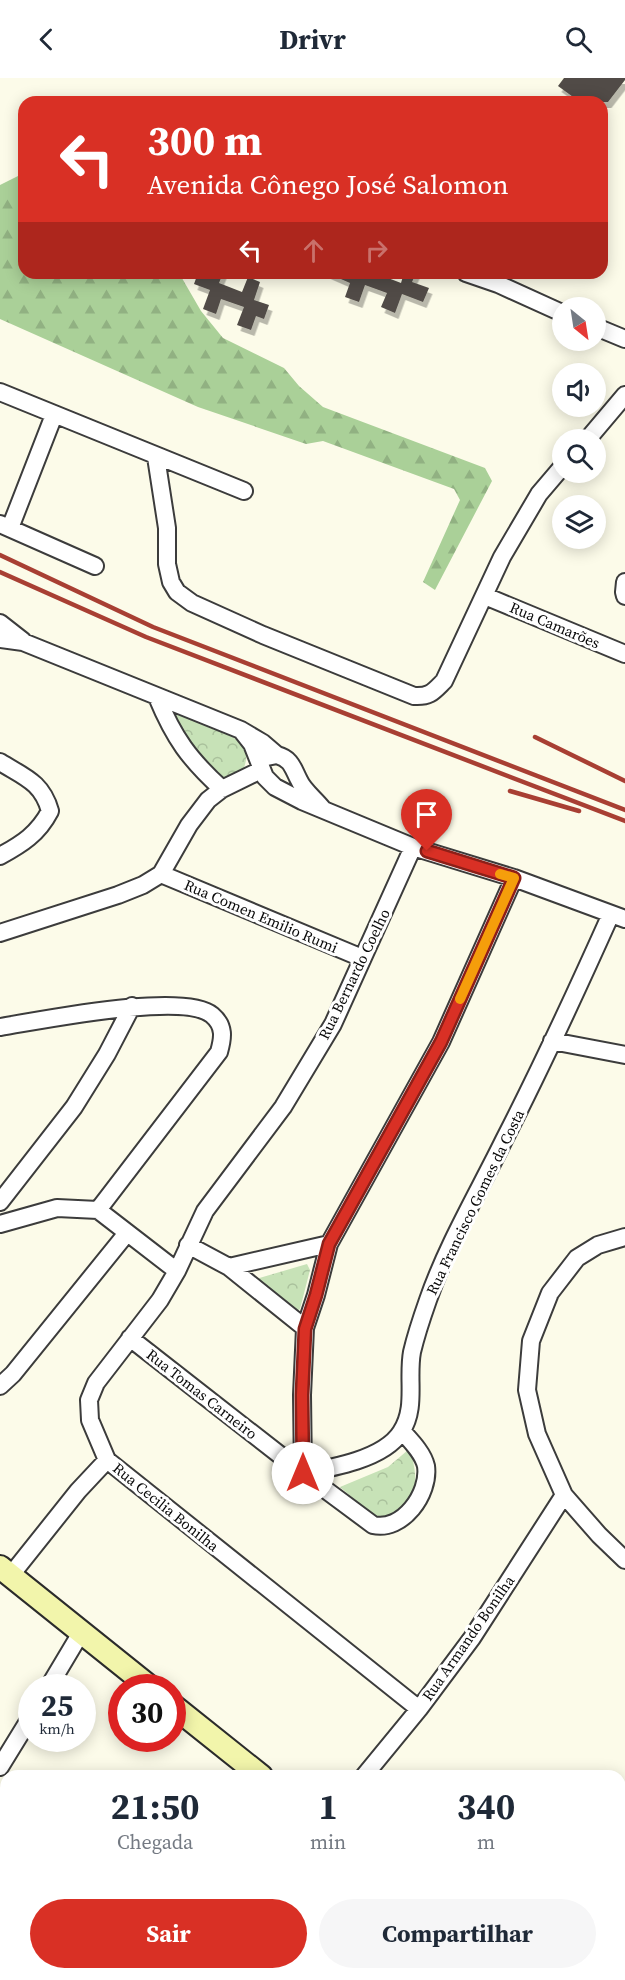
<!DOCTYPE html>
<html lang="pt">
<head>
<meta charset="utf-8">
<style>
	:root { --surface:#fff; --page:#f6f6f7; --text:#1f2937; --muted:#747a83; --accent:#d93025 }
	body { margin:0; font-family:"Source Serif 4",serif; background:var(--page); color:var(--text); height:100vh; display:flex; flex-direction:column; font-size:22px; white-space:nowrap }
	* { box-sizing:border-box; margin:0 }
	p { font-size:20px; color:var(--muted) }
	.icon { flex:none; width:33px; height:33px; fill:none; stroke:currentColor; stroke-width:2; stroke-linecap:round; stroke-linejoin:round }
	.map { position:relative; flex:1; overflow:hidden }
	.panel { position:absolute; left:0px; top:1692px; width:626px; height:210px; display:flex; flex-direction:column; background:var(--surface); border-radius:18px 18px 0 0; box-shadow:0 3px 15px #0003 }
	.panel>* { flex:none }
	.top-card { position:absolute; left:18px; top:18px; width:590px; height:183px; border-radius:18px; box-shadow:0 3px 15px #0003; background:#d93025; color:#fff; overflow:hidden }
	.needle { width:39px; rotate:150deg }
	.controls { position:absolute; left:552px; top:219px; display:grid; gap:12px }
	.controls a { display:grid; place-items:center; width:54px; height:54px; border-radius:50%; background:var(--surface); box-shadow:0 3px 15px #0003; font-size:30px }
	.speed { position:absolute; left:18px; top:1596px; display:flex; gap:12px; font-size:30px; font-weight:700; text-align:center }
	.speed>* { display:grid; place-content:center; width:78px; height:78px; border-radius:50%; background:var(--surface); box-shadow:0 3px 15px #0003; line-height:1 }
	.speed small { font-size:15px; font-weight:400 }
	.speed .limit { border:9px solid #d22; background:#fff; color:#111 }
	.pin { position:absolute; display:grid; place-items:center; width:51px; height:51px; color:#fff; margin:-62px -26px; border-radius:50% 50% 50% 0; rotate:-45deg; box-shadow:0 0 6px #0007 }
	.pin .icon { rotate:45deg }
	.me { position:absolute; width:66px; margin:-33px; rotate:0deg; stroke-linejoin:round; filter:drop-shadow(0 0 4px #0008) }
	.turn { display:flex; align-items:center; gap:21px; height:126px; padding:0 30px; font-size:27px }
	.turn .icon { width:78px; height:78px; stroke-width:2.5 }
	.turn b { display:block; font-size:42px; line-height:51px }
	.lanes { display:flex; align-items:center; height:57px; padding:0 30px; background:#0003; justify-content:center; gap:30px; direction:ltr }
	.lanes .off { opacity:.35 }
	.eta { display:flex; justify-content:space-evenly; align-items:center; height:102px; text-align:center }
	.eta b { font-size:36px; font-weight:700; line-height:42px }
	.button { display:flex; gap:12px; margin-top:auto; padding:12px 30px }
	.button a { flex:1; height:69px; border-radius:36px; background:var(--accent); color:#fff; font-size:24px; font-weight:700; line-height:69px; text-align:center }
	.button a+a { background:var(--page); color:var(--text) }
	header { display:flex; justify-content:space-between; align-items:center; height:78px; padding:0 30px; background:var(--surface); font-size:27px; font-weight:700 }
	.map>svg:first-child { display:block }
</style>
</head>
<body>
<header><svg class="icon" aria-label="back" viewBox="0 0 24 24"><path d="M15 5l-7 7 7 7"/></svg>Drivr<svg class="icon" aria-label="search" viewBox="0 0 24 24"><circle cx="10" cy="10" r="6"/><path d="M15 15l6 6"/></svg></header>
<div class="map">
<svg width="625" height="1902" viewBox="0 0 625 1902">
	<defs>
		<pattern id="forest-firs" width="22" height="20" patternUnits="userSpaceOnUse" patternTransform="scale(1.5)"><rect width="22" height="20" fill="#aad098"/><path d="M5 1l3.5 6h-7zM16 11l3.5 6h-7z" fill="#91b182"/></pattern>
		<pattern id="park-crowns" width="20" height="18" patternUnits="userSpaceOnUse" patternTransform="scale(1.5)"><rect width="20" height="18" fill="#c7e2b7"/><path d="M2 6a3 3 0 1 1 6 0M12 15a3 3 0 1 1 6 0" fill="none" stroke="#aac19c"/></pattern>
		<filter id="shadow"><feDropShadow dx="3.5" dy="6" stdDeviation="0" flood-color="#0004"/></filter>
	</defs>
	<rect width="100%" height="100%" fill="#fcfbe9"/>
	<path fill="url(#forest-firs)" d="M24,95V195H179L201,233L223,260L284,290L299,308L323,329L485,390L492,403L435,512L423,504L460,422L454,411L323,363L306,366L198,329L0,241V107Z"/>
	<path fill="url(#park-crowns)" d="M167,633C183,639 232,654 242,666C249,675 246,684 243,693L227,702L215,698Z
		M307,1186L310,1192L300,1231L296,1234L256,1201Z
		M408,1372L411,1374C419,1408 417,1413 394,1438L380,1440L371,1436L340,1409L388,1389Z"/>
	<path fill="#514c47" filter="url(#shadow)" d="M564,0H625V2L608,24H580L558,8Z
		M198,195H223L219,205L242,214L248,199L260,204L254,222L269,227L264,241L256,238L251,252L237,247L244,229L221,221L216,236L203,231L210,212L194,206Z
		M327,195H375L401,205L404,195H416L412,204L429,210L423,224L402,216L395,235L381,229L387,215L365,207L359,224L345,219L350,205Z"/>
	<g fill="none" stroke-linecap="round" stroke-linejoin="round">
		<g stroke="#3c3c3c" stroke-width="20">
			<path id="street" d="M466,195L498,206L562,235
				M596,249L625,261
				M0,314L244,413
				M587,362L625,317
				M156,379L167,450V486L171,504L177,514L192,525L263,557L414,618C430,619 433,614 444,603L502,479L539,416L562,389
				M0,446L95,488
				M10,450L54,337
				M625,504L624,514L625,518
				M485,518L625,576
				M0,545L23,563
				M0,561L23,564L241,652L263,665L277,677
				M157,619C174,660 189,681 222,711
				M241,652L252,666L265,699L275,709L302,723L413,769L514,800L625,841
				M267,679L277,677C292,681 293,691 299,702C303,712 315,721 322,730
				M0,684C24,699 42,704 50,733C38,756 22,766 0,778
				M413,769L333,946L283,1029L205,1133L177,1193L160,1222L96,1305L89,1322L90,1342L107,1382L419,1631
				M161,796L362,880
				M0,855L118,817L143,807L161,796L189,747L208,722L222,711L261,692
				M0,949C39,943 184,913 212,937C225,948 223,960 219,974L98,1132
				M552,963L625,977
				M0,1124L74,1029L107,976L132,928
				M0,1146L57,1130L98,1132L177,1193
				M625,1159L598,1167L577,1180L550,1215L531,1263L527,1312L537,1356L564,1417L599,1457L625,1482
				M188,1167L229,1189L305,1250
				M229,1189L329,1166
				M130,1260L303,1395L373,1447C402,1454 430,1416 426,1388C423,1375 411,1363 402,1353
				M0,1308L13,1296L127,1155
				M303,1395C332,1390 384,1381 401,1354C417,1330 407,1301 412,1274C416,1257 422,1239 428,1222C447,1167 478,1115 504,1062C542,988 577,912 611,836
				M303,1395L302,1317L305,1250L316,1217L329,1166L441,964L514,800
				M11,1497L78,1413L107,1382
				M48,1610L82,1553
				M0,1689L32,1637
				M364,1698L419,1631L472,1560L564,1417
				M620,1770L625,1773
				M0,1818L6,1822
				M122,1896L130,1902
				M77,1902L81,1896
				M220,1902L224,1896"/>
		</g>
		<g stroke="#2b2b2b" stroke-width="26">
			<path id="secondary" d="M0,1489L151,1610
				M172,1627L261,1698
				M383,1896L386,1902"/>
		</g>
		<use href="#street" stroke="#fff" stroke-width="16"/>
		<use href="#secondary" stroke="#f2f5ab" stroke-width="22"/>
		<path stroke="#a83f33" stroke-width="4.5" d="M0,477L153,549L625,732
			M0,494L146,559L625,743
			M535,659L625,703
			M510,713L579,733"/>
	</g>
	<g fill="none" stroke-linecap="round" stroke-linejoin="round">
		<g stroke="#8d1f18" stroke-width="15">
			<path id="route" d="M303,1395L302,1317L305,1251L316,1217L329,1166L441,964L514,800L427,773"/>
		</g>
		<use href="#route" stroke="#d93025" stroke-width="10"/>
		<path stroke="#f59e0b" stroke-width="10" d="M460,921L514,800L500,796"/>
	</g>
	<g text-anchor="middle" dominant-baseline="central" stroke-width="6" stroke-linejoin="round" paint-order="stroke">
		<g font-size="15" fill="#090909" stroke="#fff">
			<text transform="translate(555 547) rotate(23)">Rua Camarões</text>
			<text transform="translate(261 838) rotate(23)">Rua Comen Emilio Rumi</text>
			<text transform="translate(354 896) rotate(-64)">Rua Bernardo Coelho</text>
			<text transform="translate(475 1124) rotate(-64)">Rua Francisco Gomes da Costa</text>
			<text transform="translate(202 1316) rotate(38)">Rua Tomas Carneiro</text>
			<text transform="translate(166 1429) rotate(39)">Rua Cecilia Bonilha</text>
			<text transform="translate(468 1560) rotate(-55)">Rua Armando Bonilha</text>
		</g>
	</g>
</svg>
<div class="controls">
<a><svg class="needle" viewBox="-14 -14 28 28"><path d="M0-13l5 13h-10z" fill="#e53935"/><path d="M0 13l5-13h-10z" fill="#747a83"/></svg></a>
<a><svg class="icon" aria-label="sound" viewBox="0 0 24 24"><path d="M4 9h4l5-4v14l-5-4H4zM17 9q2 3 0 6"/></svg></a>
<a><svg class="icon" aria-label="search" viewBox="0 0 24 24"><circle cx="10" cy="10" r="6"/><path d="M15 15l6 6"/></svg></a>
<a><svg class="icon" aria-label="layers" viewBox="0 0 24 24"><path d="M12 4l9 5-9 5-9-5zM3 14l9 5 9-5"/></svg></a>
</div>
<div class="speed"><div>25<small>km/h</small></div><div class="limit">30</div></div>
<div class="pin" style="left:427px;top:773px;background:#d93025"><svg class="icon" aria-label="arrive" viewBox="0 0 24 24"><path d="M6 21V4h12l-3 4 3 4H6"/></svg></div>
<svg class="me" style="left:303px;top:1395px" viewBox="-20 -20 40 40"><circle r="19" fill="#fff"/><path d="M0-13L10 11 0 6-10 11z" fill="#d93025"/></svg>
<div class="top-card">
<div class="turn"><svg class="icon" aria-label="left" viewBox="0 0 24 24"><path d="M17 20v-9H6M10 6l-5 5 5 5"/></svg><div><b>300 m</b>Avenida Cônego José Salomon</div></div>
<div class="lanes"><svg class="icon" aria-label="left" viewBox="0 0 24 24"><path d="M17 20v-9H6M10 6l-5 5 5 5"/></svg><svg class="icon off" aria-label="ahead" viewBox="0 0 24 24"><path d="M12 20V5M6 11l6-6 6 6"/></svg><svg class="icon off" aria-label="right" viewBox="0 0 24 24"><path d="M7 20v-9h11M14 6l5 5-5 5"/></svg></div>
</div>
<section class="panel">
<div class="eta">
<div><b>21:50</b><p>Chegada</p></div>
<div><b>1</b><p>min</p></div>
<div><b>340</b><p>m</p></div>
</div>
<div class="button"><a>Sair</a><a>Compartilhar</a></div>
</section>
</div>
</body>
</html>
